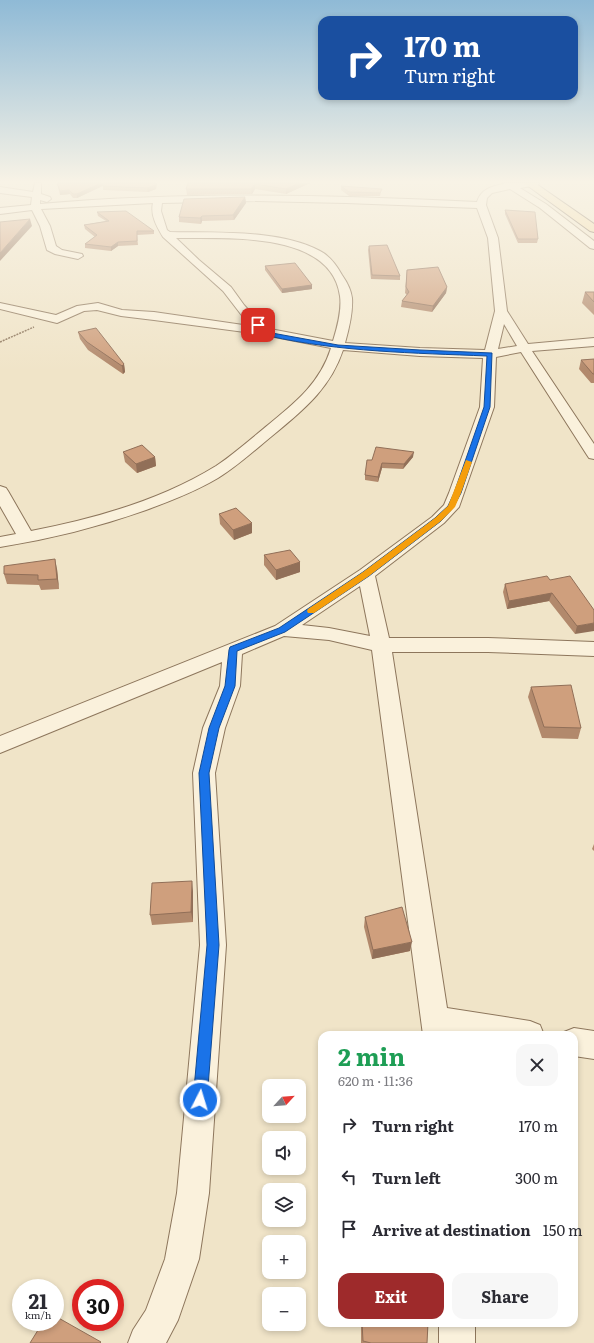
<!DOCTYPE html>
<html lang="en">
<head>
<meta charset="utf-8">
<style>
	:root { --surface:#fff; --page:#f7f7f7; --text:#2b2b33; --muted:#7c7c81; --accent:#9e2a2b }
	body { margin:0; font-family:Literata,serif; background:var(--page); color:var(--text); height:100vh; display:flex; flex-direction:column; font-size:15px; white-space:nowrap }
	* { box-sizing:border-box; margin:0 }
	p { font-size:13px; color:var(--muted) }
	.icon { flex:none; width:22px; height:22px; fill:none; stroke:currentColor; stroke-width:2; stroke-linecap:round; stroke-linejoin:round }
	.map { position:relative; flex:1; overflow:hidden }
	.drawer { position:absolute; left:318px; top:1031px; width:260px; height:296px; display:flex; flex-direction:column; background:var(--surface); border-radius:12px; box-shadow:0 2px 6px #0003 }
	.drawer>* { flex:none }
	.hud { position:absolute; left:318px; top:16px; width:260px; height:84px; border-radius:12px; box-shadow:0 2px 6px #0003; background:#1a4fa0; color:#fff; overflow:hidden }
	.needle { width:26px; rotate:64deg }
	.fabs { position:absolute; left:262px; top:1079px; display:grid; gap:8px }
	.fabs a { display:grid; place-items:center; width:44px; height:44px; border-radius:8px; background:var(--surface); box-shadow:0 2px 6px #0003; font-size:20px }
	.speed { position:absolute; left:12px; top:1279px; display:flex; gap:8px; font-size:20px; font-weight:700; text-align:center }
	.speed>* { display:grid; place-content:center; width:52px; height:52px; border-radius:50%; background:var(--surface); box-shadow:0 2px 6px #0003; line-height:1 }
	.speed small { font-size:10px; font-weight:400 }
	.speed .limit { border:6px solid #d22; background:#fff; color:#111 }
	.pin { position:absolute; display:grid; place-items:center; width:34px; height:34px; color:#fff; margin:-17px; border-radius:8px; box-shadow:0 2px 6px #0006 }
	.me { position:absolute; width:44px; margin:-22px; rotate:5deg; stroke-linejoin:round; filter:drop-shadow(0 0 3px #0008) }
	.turn { display:flex; align-items:center; gap:14px; height:84px; padding:0 20px; font-size:18px }
	.turn .icon { width:52px; height:52px; stroke-width:2.5 }
	.turn b { display:block; font-size:28px; line-height:34px }
	.round { display:grid; place-items:center; flex:none; width:42px; height:42px; border-radius:12px; background:var(--page) }
	.overview { display:flex; align-items:center; justify-content:space-between; height:68px; padding:0 20px }
	h1 { font-size:24px; font-weight:700; line-height:30px; color:#1e9e55 }
	.cta { display:flex; gap:8px; margin-top:auto; padding:8px 20px }
	.cta a { flex:1; height:46px; border-radius:12px; background:var(--accent); color:#fff; font-size:16px; font-weight:700; line-height:46px; text-align:center }
	.cta a+a { background:var(--page); color:var(--text) }
	ul { padding:0; list-style:none }
	li { display:flex; align-items:center; gap:12px; height:52px; padding:0 20px }
	li div { flex:1 }
	li b { display:block; font-size:15px }
	li em { font-style:normal }
	.map>svg:first-child { display:block }
</style>
</head>
<body>
<div class="map">
<svg width="594" height="1343" viewBox="0 0 594 1343">
	<rect width="100%" height="100%" fill="#f0e4c8"/>
	<g fill="none" stroke-linecap="round" stroke-linejoin="round">
		<g stroke="#8d765c" stroke-width="2">
			<path id="minor" d="M35,183H41V194L50,197L51,199L47,202L40,200V204C185,191 332,195 477,202C481,189 492,186 504,184L503,183H539L538,185L520,188L546,204L594,241V249L590,248L540,208L510,189L492,193L487,198L486,205L498,238L507,311L528,344L594,338V346L532,351L594,444V459L589,458L587,455L521,352L496,357L494,407L459,507L444,523L375,576L389,638H488L594,642V656L488,652H392L447,1008L530,1021L540,1025L544,1035H423L372,650L329,640L284,636L242,654L240,686L225,728L215,773L226,945L209,1193L199,1259L178,1320L166,1343H128L133,1330L146,1310L165,1259L177,1193L200,945L193,773L203,728L220,686L222,662L0,753V736L275,626L360,570L432,517L444,505L449,493L480,407L483,358L420,356L343,350C331,386 307,407 278,431C258,447 239,465 218,478C196,491 171,501 146,510C98,527 50,539 0,547V537L16,534L0,506V486L6,488L8,491L31,531C94,519 161,500 216,466C234,454 252,438 268,425C296,402 320,383 331,348L259,334L154,320L121,316L97,310L84,311L57,323L0,309V303L56,315L77,306L98,303L122,310L154,312L250,326L223,291L163,237C157,227 150,215 153,203L41,209L50,226L56,246L62,250L82,254L83,256L78,259L55,254L47,250L40,226L32,210L0,214V208L31,205L32,197L0,193V187L33,192ZM256,201L346,203L477,208L488,238L495,311L485,350L420,348L345,343C349,329 353,312 352,298C351,290 347,282 342,275C337,266 330,256 320,251C280,229 214,233 170,232L167,230L161,211L162,203ZM176,238C224,239 331,230 340,296C342,311 337,328 333,341L265,328L244,305L231,287L199,260ZM504,324L517,346L498,349ZM360,586L370,636L329,628L302,625Z
				M574,1028L594,1031V1059L574,1056V1035H563L564,1032Z
				M439,1323H475V1343H439Z"/>
		</g>
		<g stroke="#5b4430" stroke-width="2">
			<path id="primary" d="M524,183H535L594,224V232L590,231Z"/>
		</g>
		<path stroke="#8d765c" stroke-width="1.5" stroke-dasharray="2 1" stroke-linecap="butt" d="M0,342L34,327"/>
		<use href="#minor" fill="#faf1dc" fill-rule="evenodd"/>
		<use href="#primary" fill="#f3d9a0" fill-rule="evenodd"/>
	</g>
	<path fill="#b2896c" d="M57,183H157L156,189L148,192L103,190V186L77,198H73L70,194L60,195Z
		M188,183H310L286,194L255,189L252,194L187,195L186,189Z
		M341,186L381,192L380,196H349L341,190Z
		M245,197L246,203L234,220L202,221L201,224L179,222V217Z
		M505,210L538,239L537,243H518L505,214Z
		M97,212L154,231V234L137,235L138,245L118,246L111,251L85,248V244L95,237L85,229L84,225L106,221L98,216Z
		M369,246L400,276V280L371,279L368,250Z
		M265,266L312,285V289L282,293L265,270Z
		M407,270L447,287L446,293L432,312L401,307L402,301L407,295L405,293Z
		M585,292H594V315L582,303Z
		M78,332L124,364L125,372L123,374L88,350L80,339Z
		M594,359V383H591L579,369L581,360Z
		M123,452L155,457L156,466L137,473L125,462Z
		M413,457L403,469L382,468L378,482L365,480V475L372,460Z
		M219,514L252,533L234,540L220,524Z
		M264,555L300,562V572L276,580L264,565Z
		M57,569L59,589L41,590L39,585L7,584L4,574Z
		M550,580L594,610L575,634L549,601L507,609L503,592L505,584Z
		M531,687L581,728L578,739L542,738L528,697Z
		M594,844V851L592,849Z
		M193,891V922L152,925L150,915Z
		M365,917L410,951L372,959L364,927Z
		M361,1323H428L427,1343H361Z"/>
	<path fill="#916f58" d="M101,183H103L104,185L77,198V194Z
		M156,183H157L156,189L148,192L147,188Z
		M299,183H310L286,194V189Z
		M255,184V189L252,194L251,189Z
		M69,190L70,194L60,195V191Z
		M245,197L246,203L234,220L233,215Z
		M202,216V221L201,224L200,218Z
		M30,219L32,226L0,261V253Z
		M118,242V246L111,251V247Z
		M312,285V289L282,293V289Z
		M447,287L446,293L432,312L433,306Z
		M124,364L125,372L123,374L122,366Z
		M414,452L413,457L403,469L404,464Z
		M155,457L156,466L137,473L136,464Z
		M382,463V468L378,482V477Z
		M252,523V533L234,540L233,530Z
		M55,559L57,569L59,589L57,579Z
		M300,562V572L276,580V570Z
		M552,593L549,601L507,609L509,601Z
		M594,623V631L575,634L577,626Z
		M192,881L193,891V922L191,912Z
		M412,942L410,951L372,959L373,950Z"/>
	<path fill="#cf9f7d" stroke="#916f58" d="M57,183H101L77,194H73L69,190L60,191Z
		M103,183H156V185L147,188L103,186Z
		M188,183H299L286,189L255,184L251,189H186Z
		M341,186L382,189L380,193L349,192Z
		M245,197L233,215L202,216L200,218L179,217L184,199Z
		M505,210L535,212L538,239H518Z
		M126,211L154,231H137V241L118,242L111,247L85,244L97,235L84,225L109,221L97,212Z
		M30,219L0,253V222Z
		M387,245L400,276L372,275L369,246Z
		M295,263L312,285L282,289L265,266Z
		M438,267L447,287L433,306L402,301L409,292L406,287L407,270Z
		M585,292H594V302Z
		M96,328L124,364L122,366L87,342L78,332Z
		M594,359V374H593L581,360Z
		M142,445L155,457L136,464L123,452Z
		M376,447L414,452L404,464L382,463L378,477L365,475L367,460H372Z
		M236,508L252,523L233,530L219,514Z
		M290,550L300,562L276,570L264,555Z
		M55,559L57,579L38,580V575L4,574V566Z
		M547,576L550,580L570,576L594,610V623L577,626L552,593L509,601L505,584Z
		M571,685L581,728L544,727L531,687Z
		M192,881L191,912L150,915L152,883Z
		M402,907L412,942L373,950L365,917Z
		M55,1316L101,1342L100,1343H30L43,1322H55Z
		M362,1323H428L427,1343H371L363,1341Z"/>
	<linearGradient id="sky" x2="0" y2="1"><stop stop-color="#8fbad6"/><stop offset="0.49" stop-color="#f8f3e6"/><stop offset="1" stop-color="#f8f3e6" stop-opacity="0"/></linearGradient>
	<rect width="594" height="371" fill="url(#sky)"/>
	<path fill="#1a73e8" stroke="#114b97" d="M256,324H260L263,330L272,333L338,345L420,350L492,353L490,407L461,493L453,508L441,521L369,576L285,632L237,651L235,686L219,728L209,773L219,945L207,1100L205,1105L200,1107L195,1105L193,1100L207,945L199,773L209,728L225,686L229,650L230,647L279,628L363,572L435,518L448,506L454,493L484,407L487,356C414,353 340,352 269,336L259,332L255,325Z"/>
	<path fill="#f59e0b" d="M466,460L472,462L461,493L455,507L441,521L369,576L314,613H308L307,611L308,609L363,572L435,518L448,506Z"/>
</svg>
<div class="fabs">
<a><svg class="needle" viewBox="-14 -14 28 28"><path d="M0-13l5 13h-10z" fill="#e53935"/><path d="M0 13l5-13h-10z" fill="#7c7c81"/></svg></a>
<a><svg class="icon" aria-label="sound" viewBox="0 0 24 24"><path d="M4 9h4l5-4v14l-5-4H4zM17 9q2 3 0 6"/></svg></a>
<a><svg class="icon" aria-label="layers" viewBox="0 0 24 24"><path d="M12 4l9 5-9 5-9-5zM3 14l9 5 9-5"/></svg></a>
<a>+</a>
<a>−</a>
</div>
<div class="speed"><div>21<small>km/h</small></div><div class="limit">30</div></div>
<div class="pin" style="left:258px;top:325px;background:#d93025"><svg class="icon" aria-label="arrive" viewBox="0 0 24 24"><path d="M6 21V4h12l-3 4 3 4H6"/></svg></div>
<svg class="me" style="left:200px;top:1100px" viewBox="-20 -20 40 40"><circle r="17" fill="#1a73e8" stroke="#fff" stroke-width="3"/><path d="M0-11L8 9 0 5-8 9z" fill="#fff"/></svg>
<div class="hud">
<div class="turn"><svg class="icon" aria-label="right" viewBox="0 0 24 24"><path d="M7 20v-9h11M14 6l5 5-5 5"/></svg><div><b>170 m</b>Turn right</div></div>
</div>
<section class="drawer">
<div class="overview"><div><h1>2 min</h1><p>620 m · 11:36</p></div><a class="round"><svg class="icon" aria-label="close" viewBox="0 0 24 24"><path d="M6 6l12 12M18 6L6 18"/></svg></a></div>
<ul>
<li><svg class="icon" aria-label="right" viewBox="0 0 24 24"><path d="M7 20v-9h11M14 6l5 5-5 5"/></svg><div><b>Turn right</b></div><em>170 m</em></li>
<li><svg class="icon" aria-label="left" viewBox="0 0 24 24"><path d="M17 20v-9H6M10 6l-5 5 5 5"/></svg><div><b>Turn left</b></div><em>300 m</em></li>
<li><svg class="icon" aria-label="arrive" viewBox="0 0 24 24"><path d="M6 21V4h12l-3 4 3 4H6"/></svg><div><b>Arrive at destination</b></div><em>150 m</em></li>
</ul>
<div class="cta"><a>Exit</a><a>Share</a></div>
</section>
</div>
</body>
</html>
